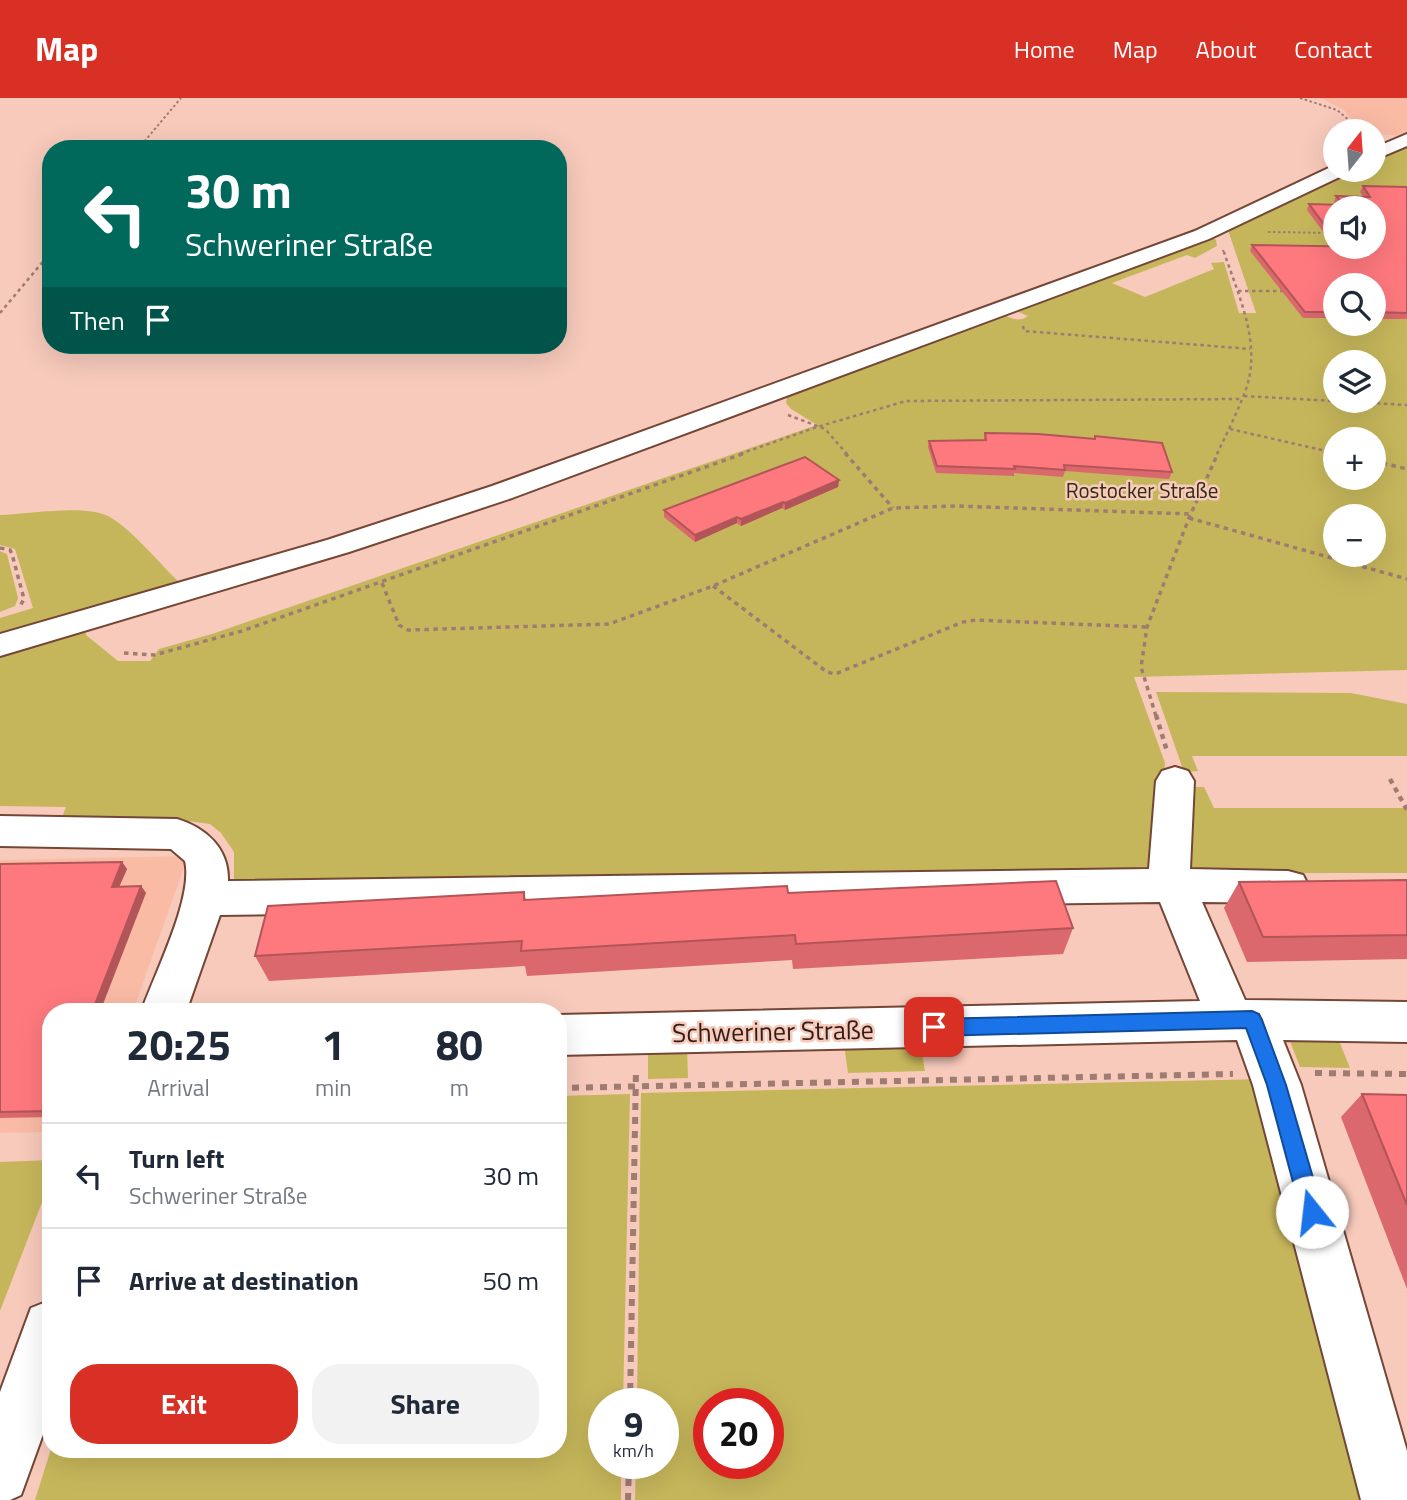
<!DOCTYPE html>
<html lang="en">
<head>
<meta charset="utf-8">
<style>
	:root { --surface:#fff; --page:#f2f2f3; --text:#1f2937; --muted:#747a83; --line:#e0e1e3; --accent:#d93025 }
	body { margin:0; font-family:"Titillium Web",sans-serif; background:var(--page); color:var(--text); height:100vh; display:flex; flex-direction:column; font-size:26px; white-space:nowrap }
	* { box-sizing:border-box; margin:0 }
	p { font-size:23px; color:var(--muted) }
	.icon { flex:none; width:38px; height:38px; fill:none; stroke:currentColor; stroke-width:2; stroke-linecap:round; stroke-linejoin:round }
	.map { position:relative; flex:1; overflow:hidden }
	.side { position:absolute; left:42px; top:905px; width:525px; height:455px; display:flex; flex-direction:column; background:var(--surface); border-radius:28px; box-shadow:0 7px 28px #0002 }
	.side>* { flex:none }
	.top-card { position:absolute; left:42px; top:42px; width:525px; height:214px; border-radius:28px; box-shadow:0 7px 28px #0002; background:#00695c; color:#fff; overflow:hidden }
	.needle { width:46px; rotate:17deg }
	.tools { position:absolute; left:1323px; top:21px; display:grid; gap:14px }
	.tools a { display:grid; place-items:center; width:63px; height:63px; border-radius:50%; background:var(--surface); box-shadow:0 7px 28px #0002; font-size:35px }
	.speed { position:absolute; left:588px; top:1290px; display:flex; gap:14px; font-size:35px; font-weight:700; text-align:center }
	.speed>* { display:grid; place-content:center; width:91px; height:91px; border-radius:50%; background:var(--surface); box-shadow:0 7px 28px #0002; line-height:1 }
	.speed small { font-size:18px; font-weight:400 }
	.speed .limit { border:10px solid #d22; background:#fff; color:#111 }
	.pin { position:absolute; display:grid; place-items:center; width:60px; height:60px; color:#fff; margin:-30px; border-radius:14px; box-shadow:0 4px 10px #0006 }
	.me { position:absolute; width:77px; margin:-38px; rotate:344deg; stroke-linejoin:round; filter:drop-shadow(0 0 5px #0008) }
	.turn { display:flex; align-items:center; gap:24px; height:147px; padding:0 28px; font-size:32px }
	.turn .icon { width:91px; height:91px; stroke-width:2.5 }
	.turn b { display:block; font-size:49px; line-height:60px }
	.then { display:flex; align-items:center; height:66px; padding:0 28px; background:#0003; gap:14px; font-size:26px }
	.eta { display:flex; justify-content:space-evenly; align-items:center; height:119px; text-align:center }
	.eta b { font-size:42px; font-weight:700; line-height:49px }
	.primary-button { display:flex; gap:14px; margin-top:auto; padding:14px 28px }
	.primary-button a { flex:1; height:80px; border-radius:28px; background:var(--accent); color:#fff; font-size:28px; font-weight:700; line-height:80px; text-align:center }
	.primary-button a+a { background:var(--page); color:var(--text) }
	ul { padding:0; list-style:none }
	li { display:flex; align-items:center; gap:21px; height:105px; padding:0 28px; border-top:2px solid var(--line) }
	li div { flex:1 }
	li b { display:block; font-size:26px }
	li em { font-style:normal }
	header { display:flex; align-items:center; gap:42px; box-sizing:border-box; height:98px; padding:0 35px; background:var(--accent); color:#fff }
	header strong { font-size:33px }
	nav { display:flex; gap:38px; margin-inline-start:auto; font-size:24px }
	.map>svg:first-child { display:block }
</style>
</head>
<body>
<header>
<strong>Map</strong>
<nav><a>Home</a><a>Map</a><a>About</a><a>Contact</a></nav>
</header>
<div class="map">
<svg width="1407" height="1402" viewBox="0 0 1407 1402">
	<rect width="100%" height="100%" fill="#f7cabb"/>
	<path fill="#fabba5" d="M1321,0H1407V34L1403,36L1404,38L1375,36L1366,23L1351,21L1344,12Z
		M188,758L133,913L51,914V1034L0,1035V762Z"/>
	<path fill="#c6b65b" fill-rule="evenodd" d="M1407,44V572L1134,579L1165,665L1158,760L1154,770L234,793V754L221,735L210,726L188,723L61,722L66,709L0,708V551L85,526L86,537L118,563H150L159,551L212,536L817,327L791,311L786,305L787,298L793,292L1000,215C1011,220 1018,225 1028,218L1011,211L1210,137L1216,142L1217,148L1195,160L1187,157L1112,185L1145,199L1214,171L1211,165L1224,164L1239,215H1256L1228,132L1224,131L1348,72H1374V60ZM1335,110H1374V149H1335ZM1335,187H1374V226H1335ZM1335,264H1374V303H1335ZM1335,341H1374V380H1335ZM1335,418H1374V457H1335Z
		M1335,70L1336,72L1208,132L498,391L0,544V520L33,510L15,451L0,447V417C29,416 83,406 108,418C132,431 159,465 180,485L333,440L496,386L1092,171L1173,140Z
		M0,453L7,456L18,500L15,508L0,514Z
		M1156,594L1351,595L1407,606V658H1192L1198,673L1184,674Z
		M1184,689H1204L1214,710H1407V775H1187Z
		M1288,938H1337L1350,970L1300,969Z
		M920,944L925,973L848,975L844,946Z
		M687,950L688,980L648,981V951Z
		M1266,981L1374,1402H635L636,1365H663V1306L637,1305L641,995ZM709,1306H768V1365H709Z
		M630,996L623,1305L604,1306V1365H621V1402H35L51,1351H558V998Z
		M51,1062V1081L0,1213V1064Z"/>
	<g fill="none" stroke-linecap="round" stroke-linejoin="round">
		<g stroke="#744636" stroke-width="4">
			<path id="minor" d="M1407,36V48L1374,62V50Z
				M1335,67V72H1348L1346,76L1209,141L512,400L349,454L0,558V536L327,442L492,388L1195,133Z
				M1175,669L1188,673L1194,683L1190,771L1288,773L1303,777L1309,789L1303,801L1288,805L1202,804L1245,902L1407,904V944L1283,942L1301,987L1407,1353V1402H1361L1253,987L1237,942L558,957V917L1200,903L1160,804L220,817L186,914H141C154,877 194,799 185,763L171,751L0,748V718L177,721C206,730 229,750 228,783L1149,771L1156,683L1162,673Z
				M51,1202V1314L21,1397L10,1402H0V1294L31,1210Z"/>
		</g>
		<path stroke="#9f7c71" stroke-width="2" stroke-dasharray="2.5 2.5" stroke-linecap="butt" d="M1300,0L1337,12L1362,33
			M138,51L181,0
			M1268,134L1335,135
			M1223,152L1224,155"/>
		<path stroke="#9f7c71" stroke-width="2.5" stroke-dasharray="3.5 3.5" stroke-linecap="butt" d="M1238,193H1286
			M0,215L51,154
			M1023,228L1024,233L1250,251
			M1244,298L1407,307
			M788,317L825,331L847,356
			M1230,331L1335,355
			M740,356L817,329L906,303L1242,301
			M1217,356C1227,335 1238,313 1246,291C1262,245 1238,197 1224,154"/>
		<path stroke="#9f7c71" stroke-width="3.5" stroke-dasharray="4.5 4.5" stroke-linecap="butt" d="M845,355L893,410
			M1374,363L1407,371
			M1189,420L1407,481
			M0,450L10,452L12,456L24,501L19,510
			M382,485L399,527L408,532L609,526L713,488L893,410L956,408L1191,416
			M713,488L827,574L835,576L963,524L976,522L1147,529
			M124,555L154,557L242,533L745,355
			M1156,618L1141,569L1147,529L1189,420L1218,355"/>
		<path stroke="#9f7c71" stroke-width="4.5" stroke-dasharray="5 5" stroke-linecap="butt" d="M1156,617L1167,653
			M1390,681L1407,712"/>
		<path stroke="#9f7c71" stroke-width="6" stroke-dasharray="7 7" stroke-linecap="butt" d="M1315,975L1407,976
			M558,990L1233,976
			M630,1306L636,972
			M628,1402L629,1365"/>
		<use href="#minor" fill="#fff" fill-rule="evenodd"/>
	</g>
	<path fill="#da686c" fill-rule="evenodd" d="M1363,88L1407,89V221H1374V187H1335V220H1303L1250,153L1252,147L1334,148L1307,112L1309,106L1337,107L1334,104L1336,98L1364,99L1360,94ZM1335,110L1374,149H1335Z
		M985,335L1094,341L1095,338L1172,374L1169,381L1065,373L1063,379L1014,375V378L936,375L928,349L929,343L984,342Z
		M839,382L838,389L785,412L782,410L741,428L737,425L695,444L664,419V412Z
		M122,764L127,771L119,789L141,788L146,795L51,914V1019L0,1020V766Z
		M1407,782V861L1247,864L1224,810L1239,784Z
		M524,794L526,802L788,795L1073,830L1063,856L793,871L792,862L527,878L525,868L269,883L255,858Z
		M1362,996L1407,997V1191L1341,1019Z"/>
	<path fill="#b25558" d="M839,382L838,389L785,412V405Z
		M783,404L782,410L741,428V421Z
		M737,419V425L695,444V437Z
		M122,764L127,771L116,796L112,789Z
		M141,788L146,795L100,914H92Z"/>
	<path fill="#fe797e" stroke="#b25558" stroke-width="2" d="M1363,88L1407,89V215L1374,214V187H1335V214H1305L1252,147L1374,149V110H1335V141L1309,106L1344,107L1336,98L1370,99Z
		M985,335L1038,336L1095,341V338L1162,345L1172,374L1064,367L1065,372L1014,368L1015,371L937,368L929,343L986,342Z
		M805,359L839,382L785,405L783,404L741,421L737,419L695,437L664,412Z
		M122,764L112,789L141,788L92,914H51V1013L0,1014V766Z
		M1407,782V837L1263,839L1239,784Z
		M1056,783L1073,830L796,846L795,837L521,853L522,843L255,858L268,808L524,794V802L787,788L788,795Z
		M1362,996L1407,997V1107Z"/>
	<path fill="#1a73e8" stroke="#114b97" stroke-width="2" d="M1252,913L1259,916L1262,922L1286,987L1323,1114L1320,1122L1312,1125L1304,1122L1301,1114L1267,987L1246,930L934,938L927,935L924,929L927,923L934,921Z"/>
	<g text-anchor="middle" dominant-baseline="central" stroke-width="5" stroke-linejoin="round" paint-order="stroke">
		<g font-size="21" fill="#2f2b14" stroke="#f7cabb">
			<text x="1142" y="392">Rostocker Straße</text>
		</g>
		<g font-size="26" fill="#331e17" stroke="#f7cabb">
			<text transform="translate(773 933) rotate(-1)">Schweriner Straße</text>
		</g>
	</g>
</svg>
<div class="tools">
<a><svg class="needle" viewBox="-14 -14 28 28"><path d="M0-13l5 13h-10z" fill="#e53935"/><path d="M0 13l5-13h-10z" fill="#747a83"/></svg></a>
<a><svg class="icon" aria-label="sound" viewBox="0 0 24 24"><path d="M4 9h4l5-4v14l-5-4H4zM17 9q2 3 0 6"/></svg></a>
<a><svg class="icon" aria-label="search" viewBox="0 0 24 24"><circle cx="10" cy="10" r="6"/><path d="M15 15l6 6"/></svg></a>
<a><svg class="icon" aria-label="layers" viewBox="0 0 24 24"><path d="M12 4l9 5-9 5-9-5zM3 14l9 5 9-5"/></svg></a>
<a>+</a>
<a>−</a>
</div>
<div class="speed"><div>9<small>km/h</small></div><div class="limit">20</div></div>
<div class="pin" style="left:934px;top:929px;background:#d93025"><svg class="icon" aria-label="arrive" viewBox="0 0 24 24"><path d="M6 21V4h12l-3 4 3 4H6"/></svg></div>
<svg class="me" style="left:1312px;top:1114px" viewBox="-20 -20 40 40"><circle r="19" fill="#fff"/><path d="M0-13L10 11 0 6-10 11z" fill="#1a73e8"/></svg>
<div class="top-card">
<div class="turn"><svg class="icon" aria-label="left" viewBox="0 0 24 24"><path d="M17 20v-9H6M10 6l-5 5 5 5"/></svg><div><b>30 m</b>Schweriner Straße</div></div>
<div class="then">Then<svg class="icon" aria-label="arrive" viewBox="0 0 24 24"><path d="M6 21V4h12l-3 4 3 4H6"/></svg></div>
</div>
<section class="side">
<div class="eta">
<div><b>20:25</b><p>Arrival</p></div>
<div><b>1</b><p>min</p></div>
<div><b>80</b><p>m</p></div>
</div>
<ul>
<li><svg class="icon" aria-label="left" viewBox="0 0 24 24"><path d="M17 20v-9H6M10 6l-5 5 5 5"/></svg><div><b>Turn left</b><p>Schweriner Straße</p></div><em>30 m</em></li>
<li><svg class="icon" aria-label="arrive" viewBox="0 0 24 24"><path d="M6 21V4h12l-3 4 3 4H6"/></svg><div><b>Arrive at destination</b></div><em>50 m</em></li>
</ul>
<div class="primary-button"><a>Exit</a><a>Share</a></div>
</section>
</div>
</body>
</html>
